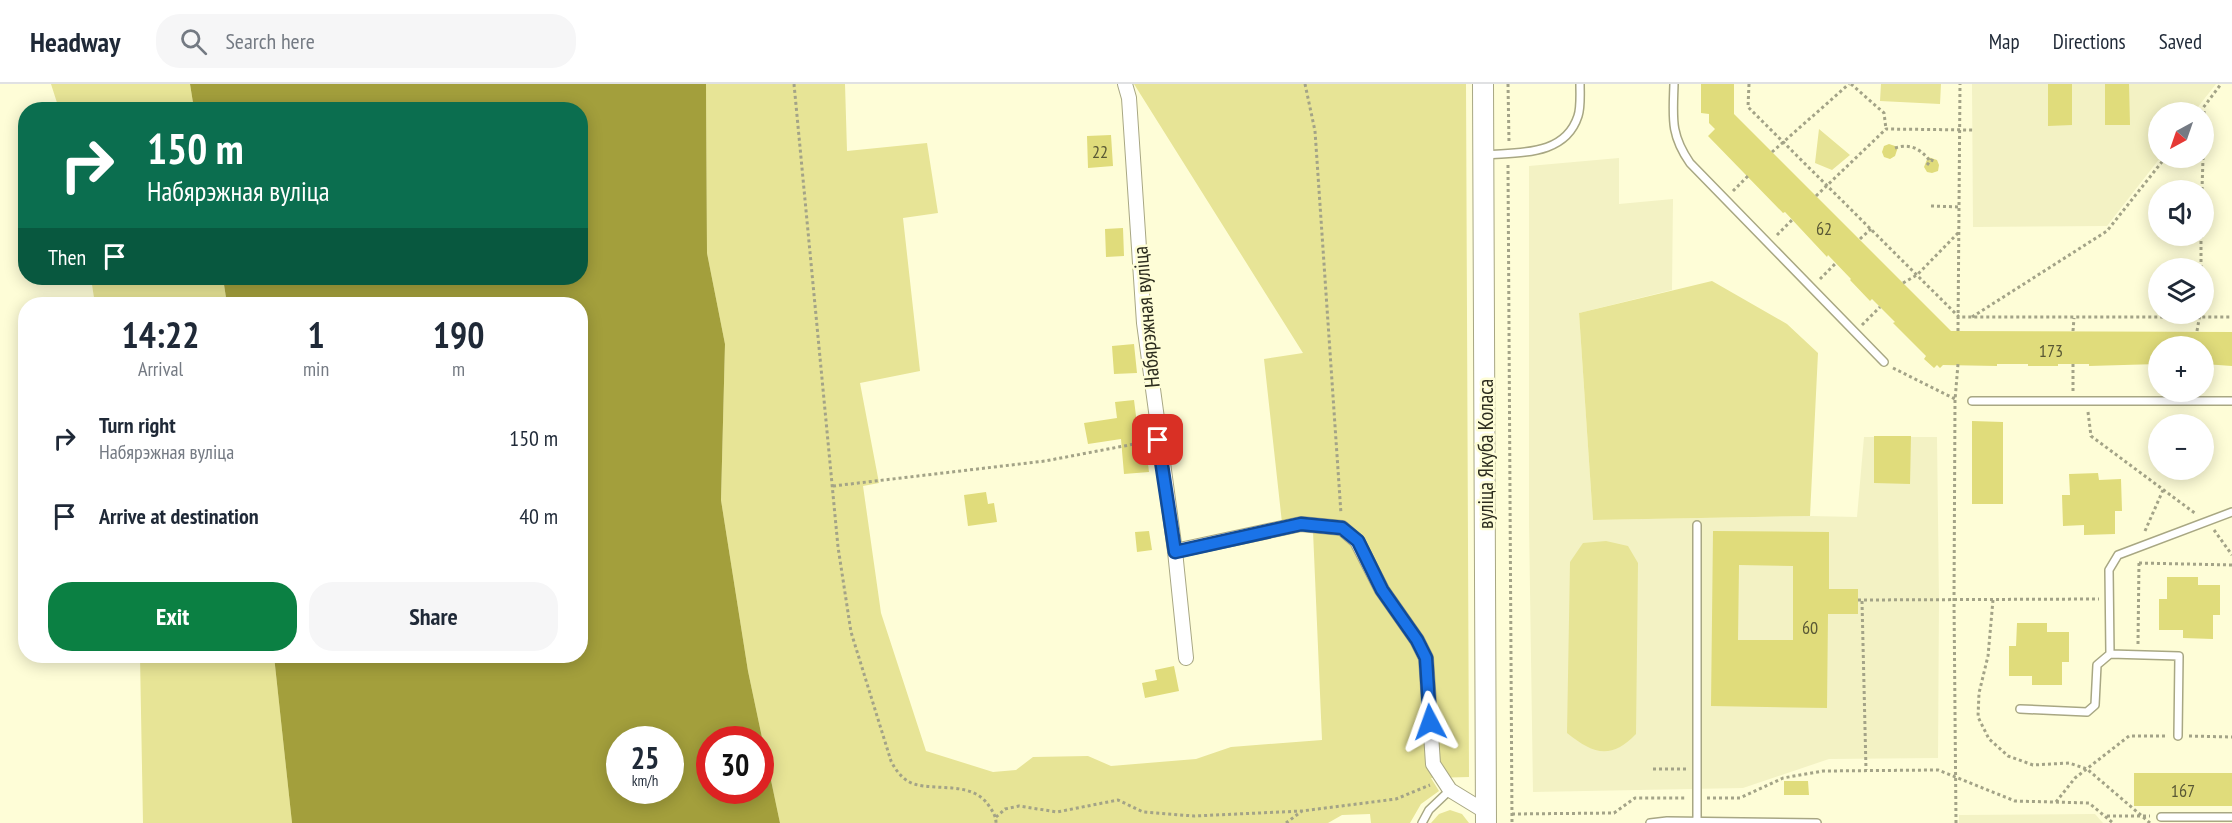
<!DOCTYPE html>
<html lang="en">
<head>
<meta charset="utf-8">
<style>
	:root { --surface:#fff; --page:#f6f6f7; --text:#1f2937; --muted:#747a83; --line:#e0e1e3; --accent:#0b8043 }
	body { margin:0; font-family:"PT Sans Narrow",sans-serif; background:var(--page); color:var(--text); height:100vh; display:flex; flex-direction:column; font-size:22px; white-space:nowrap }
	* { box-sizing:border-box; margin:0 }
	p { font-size:20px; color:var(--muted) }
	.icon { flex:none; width:33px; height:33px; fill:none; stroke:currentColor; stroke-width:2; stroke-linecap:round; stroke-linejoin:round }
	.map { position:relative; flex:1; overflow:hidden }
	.side { position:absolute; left:18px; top:213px; width:570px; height:366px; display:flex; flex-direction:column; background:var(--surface); border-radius:24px; box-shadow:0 3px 15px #0003 }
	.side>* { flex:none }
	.hud { position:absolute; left:18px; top:18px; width:570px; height:183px; border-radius:24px; box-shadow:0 3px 15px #0003; background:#0b6e4f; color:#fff; overflow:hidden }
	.needle { width:39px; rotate:220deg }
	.tools { position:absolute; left:2148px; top:18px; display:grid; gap:12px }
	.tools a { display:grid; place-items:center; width:66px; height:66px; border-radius:50%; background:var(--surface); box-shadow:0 3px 15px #0003; font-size:30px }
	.speed { position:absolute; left:606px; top:642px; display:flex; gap:12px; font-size:30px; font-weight:700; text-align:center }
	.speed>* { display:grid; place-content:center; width:78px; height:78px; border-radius:50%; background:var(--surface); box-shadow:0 3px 15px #0003; line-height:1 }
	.speed small { font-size:15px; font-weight:400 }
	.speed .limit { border:9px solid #d22; background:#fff; color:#111 }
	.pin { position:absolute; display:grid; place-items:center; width:51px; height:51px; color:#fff; margin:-26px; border-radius:12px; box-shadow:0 3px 9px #0006 }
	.me { position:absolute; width:66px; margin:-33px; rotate:356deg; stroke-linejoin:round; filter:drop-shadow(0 0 4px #0008) }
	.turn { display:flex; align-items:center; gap:21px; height:126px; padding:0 30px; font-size:27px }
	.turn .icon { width:78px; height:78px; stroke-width:2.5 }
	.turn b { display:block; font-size:42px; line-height:51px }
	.then { display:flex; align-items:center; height:57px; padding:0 30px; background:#0003; gap:12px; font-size:22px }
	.eta { display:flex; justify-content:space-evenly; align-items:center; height:102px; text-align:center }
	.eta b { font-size:36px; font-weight:800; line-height:42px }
	.button { display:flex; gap:12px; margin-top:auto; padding:12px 30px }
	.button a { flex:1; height:69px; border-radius:24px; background:var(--accent); color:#fff; font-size:24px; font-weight:800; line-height:69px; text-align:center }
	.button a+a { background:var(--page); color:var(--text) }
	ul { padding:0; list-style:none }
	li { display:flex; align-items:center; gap:18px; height:78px; padding:0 30px }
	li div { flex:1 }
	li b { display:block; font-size:22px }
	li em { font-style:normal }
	header { display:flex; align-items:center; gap:36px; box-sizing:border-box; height:84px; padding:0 30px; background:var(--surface); border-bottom:2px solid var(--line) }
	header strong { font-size:28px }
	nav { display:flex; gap:33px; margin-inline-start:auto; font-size:21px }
	.search { width:420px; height:54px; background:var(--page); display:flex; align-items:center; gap:15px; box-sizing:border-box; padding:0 21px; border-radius:24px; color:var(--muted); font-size:22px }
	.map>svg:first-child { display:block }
</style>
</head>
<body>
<header>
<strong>Headway</strong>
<div class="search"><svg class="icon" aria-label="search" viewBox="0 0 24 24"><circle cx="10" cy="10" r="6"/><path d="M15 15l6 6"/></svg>Search here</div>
<nav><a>Map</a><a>Directions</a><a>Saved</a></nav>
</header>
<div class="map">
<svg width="2232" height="739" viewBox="0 0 2232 739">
	<rect width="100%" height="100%" fill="#fefdd7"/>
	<path fill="#f3f2c4" d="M1972,0H2216L2194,28H2158L2160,74L2107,142L1973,143Z
		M1619,74V120L1673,115L1672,206L1579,229L1593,436L1810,432L1857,433L1864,353H1937L1939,516L1938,674L1829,675L1743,704L1533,708L1529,439V82Z
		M2095,730L2103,739H1959V731Z"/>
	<path fill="#e7e496" d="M51,0H190L194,25H59Z
		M706,0H845L847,67L927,59L938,129L903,134L920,287L860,299L879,399L863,402L881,529L926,667L993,688L1016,686L1033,673L1088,672L1111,682L1196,675L1231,663L1322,656L1313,447L1283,448L1264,275L1303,269L1134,0H1466L1469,693L1431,694L1439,707L1421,720L1410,739H1371L1370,730L1342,731L1328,739H780L748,587L721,416L725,260L707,169Z
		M1881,0H1941L1940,20L1880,17Z
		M1819,45L1850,71L1832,86L1815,79Z
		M91,194H223L227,220H95Z
		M1712,197L1787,240L1818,269L1810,432L1593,436L1579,229Z
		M1606,457L1628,462L1638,479L1636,650C1611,676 1593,670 1567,649L1570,478L1583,459Z
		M140,572H274L292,739H143Z
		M1450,726L1462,730L1469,739H1431L1439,730Z"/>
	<path fill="#a39f3c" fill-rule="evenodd" d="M190,0H706L707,169L725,260L721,416L748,587L780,739H292L274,572H580V220H227L223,194H580V26L194,25ZM620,656H670V706H620ZM710,656H760V706H710Z"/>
	<path fill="#e0dc7b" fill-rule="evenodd" d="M1701,0H1734V30L1951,247L2232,248V282L2204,280V262H2158V280L2089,282V280H2058V282H2028V280H1997V282L1943,281L1940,284L1937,281L1934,284L1924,275L1926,272L1893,239L1895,238L1872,215L1870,217L1850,196L1851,195L1828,171L1827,173L1785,128L1783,129L1708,52L1715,45L1709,39V30L1701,29Z
		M2048,0H2072V41L2048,42Z
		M2105,0H2129L2130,41H2105Z
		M1111,51L1113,82L1088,84L1087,52Z
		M1889,60L1898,63L1895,72L1890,75L1884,73L1882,68L1884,62Z
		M1928,73L1937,76L1939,81L1938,87L1932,89L1927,88L1924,83Z
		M1123,144L1124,172L1106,173L1105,145Z
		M1134,260L1137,289L1114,290L1112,262Z
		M1134,316L1140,364H1146L1149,388L1124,390L1121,355L1088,360L1084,339L1117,334L1115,318Z
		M1972,337L2003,338V420H1972Z
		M1874,352H1911L1910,400L1874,399Z
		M2098,389L2099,396L2121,395L2122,427H2115V450L2084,451V441L2063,442L2062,411H2070L2069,390Z
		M986,408L988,420L994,419L997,438L968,442L964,411Z
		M1149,447L1152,466L1137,468L1135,448Z
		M1713,447L1829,448V505H1858V530H1828L1827,624L1711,622ZM1739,481L1793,482V556H1738Z
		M2167,493H2198V501H2220V531H2213V555L2183,554V546H2159V515H2167Z
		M2017,539H2047V548H2069V578H2062V601H2032V592H2009V562H2016Z
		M1174,582L1179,607L1145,614L1142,599L1157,596L1155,586Z
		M2134,689H2232V722H2134Z
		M1784,697H1808L1809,711H1784Z"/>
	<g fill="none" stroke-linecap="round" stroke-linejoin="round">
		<g stroke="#a8a783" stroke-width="10">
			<path id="lane" d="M1674,0C1673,34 1670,50 1690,79L1884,278
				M1486,71C1520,68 1565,72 1578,32C1581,23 1580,10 1580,0
				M1972,317H2232
				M1697,441V737
				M2110,570L2179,572L2178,652
				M2020,625L2087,628L2095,621L2097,581L2110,570L2109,486L2118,471L2232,428
				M2161,733H2232
				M1422,739L1429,726L1450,706
				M1650,739L1667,737L1817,739"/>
		</g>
		<g stroke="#a8a783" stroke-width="16">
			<path id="street" d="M1125,0L1129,14L1144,239L1175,467L1186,574
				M1175,467L1301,440L1342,444L1357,457L1382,506L1417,556L1426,574L1433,680L1450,706L1486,728"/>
		</g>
		<g stroke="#a8a783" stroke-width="22">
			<path id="secondary" d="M1483,0L1486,739"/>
		</g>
		<path stroke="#a3a387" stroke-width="3" stroke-dasharray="3 3" stroke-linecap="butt" d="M794,0L838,463L851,548L891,677C896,687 903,696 914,700C938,707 973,697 989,722C993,728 996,732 996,739
			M1305,0L1315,47L1341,430
			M1508,0L1509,59
			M1749,0L1748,23L1959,233H2232
			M1851,0L1884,29L1886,45
			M2200,28L2221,0
			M2204,42V25
			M1895,64C1910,59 1921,65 1930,77
			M1772,68L1849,0
			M1508,81L1512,739
			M1927,81L1931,76L1936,78
			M2202,106L2203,74
			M1733,107L1748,92
			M1816,112L1886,45L1973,46
			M1931,122L1960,123
			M1777,151L1792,136
			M1860,155L1871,145
			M2201,184V152
			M1820,195L1836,179
			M1903,199L1917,191L1959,148
			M1972,233L2107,147L2165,74
			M1862,241L1880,223
			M1958,247L1960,0
			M2073,247L2074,234
			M2197,247L2200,230
			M1893,284L1957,316
			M2073,307V280
			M2088,328L2091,352L2196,430
			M833,402L1045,377L1145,358
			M2214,446L2232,471
			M2145,447L2163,406
			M2139,479L2232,481
			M1858,516L2099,515
			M1993,516L1988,572L1979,609L1978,633L1989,655L2008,672L2033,681L2069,679L2087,685L2150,739
			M1862,517L1866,686
			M2138,560L2139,477
			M2189,652L2232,653
			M1653,685H1687
			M1707,714H1740L1783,694L1823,687L1938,686L2015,717L2089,719L2113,739
			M2056,718L2075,694L2129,652H2167
			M1512,730L1614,729L1635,714H1685
			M2107,732H2150
			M996,733L1005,725L1019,722L1057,728L1118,716L1143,728L1194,732L1302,727
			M1286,739L1302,727L1396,715L1430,701
			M1956,739L1954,516L1955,316L1958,280"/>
		<use href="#lane" stroke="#fff" stroke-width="7"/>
		<use href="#street" stroke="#fff" stroke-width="14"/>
		<use href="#secondary" stroke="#fff" stroke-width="20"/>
	</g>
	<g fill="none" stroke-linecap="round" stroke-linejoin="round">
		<g stroke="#114b97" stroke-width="15">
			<path id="route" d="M1158,356L1175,468L1301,440L1342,444L1358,457L1382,506L1417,556L1426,574L1430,638"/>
		</g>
		<use href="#route" stroke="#1a73e8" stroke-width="10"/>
	</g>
	<g text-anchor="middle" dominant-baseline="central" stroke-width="5" stroke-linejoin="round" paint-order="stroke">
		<g font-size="18" fill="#595835">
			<text x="1100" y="67">22</text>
			<text x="1824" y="144">62</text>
			<text x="2051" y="266">173</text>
			<text x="1810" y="543">60</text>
			<text x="2183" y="706">167</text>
		</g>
		<g font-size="21" fill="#2c2c1e" stroke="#fefdd7">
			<text transform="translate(1146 233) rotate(-95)">Набярэжная вуліца</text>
			<text transform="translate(1485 370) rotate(-90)">вуліца Якуба Коласа</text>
		</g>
	</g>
</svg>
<div class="tools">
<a><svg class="needle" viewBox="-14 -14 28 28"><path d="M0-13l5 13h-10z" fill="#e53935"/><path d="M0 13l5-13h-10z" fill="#747a83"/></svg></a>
<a><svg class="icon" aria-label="sound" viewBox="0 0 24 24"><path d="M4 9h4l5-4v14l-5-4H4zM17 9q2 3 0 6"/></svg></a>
<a><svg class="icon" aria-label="layers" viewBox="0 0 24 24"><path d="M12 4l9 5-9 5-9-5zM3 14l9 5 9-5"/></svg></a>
<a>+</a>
<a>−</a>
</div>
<div class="speed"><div>25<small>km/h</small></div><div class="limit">30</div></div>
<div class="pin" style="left:1158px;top:356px;background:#d93025"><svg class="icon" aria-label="arrive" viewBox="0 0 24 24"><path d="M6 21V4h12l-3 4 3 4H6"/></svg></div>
<svg class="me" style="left:1430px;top:638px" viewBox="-20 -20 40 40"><path d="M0-17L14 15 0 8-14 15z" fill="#1a73e8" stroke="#fff" stroke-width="4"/></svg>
<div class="hud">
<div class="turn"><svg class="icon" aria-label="right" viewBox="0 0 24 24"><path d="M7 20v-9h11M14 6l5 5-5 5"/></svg><div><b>150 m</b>Набярэжная вуліца</div></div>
<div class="then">Then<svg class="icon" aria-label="arrive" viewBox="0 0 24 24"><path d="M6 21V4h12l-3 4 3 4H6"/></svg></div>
</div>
<section class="side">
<div class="eta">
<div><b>14:22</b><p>Arrival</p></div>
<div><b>1</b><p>min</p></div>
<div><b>190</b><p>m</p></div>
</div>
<ul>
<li><svg class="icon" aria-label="right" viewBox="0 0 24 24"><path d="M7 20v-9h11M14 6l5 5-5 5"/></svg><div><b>Turn right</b><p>Набярэжная вуліца</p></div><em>150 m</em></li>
<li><svg class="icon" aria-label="arrive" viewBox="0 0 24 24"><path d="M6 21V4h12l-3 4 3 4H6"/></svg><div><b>Arrive at destination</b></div><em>40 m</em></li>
</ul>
<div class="button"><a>Exit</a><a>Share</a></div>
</section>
</div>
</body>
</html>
